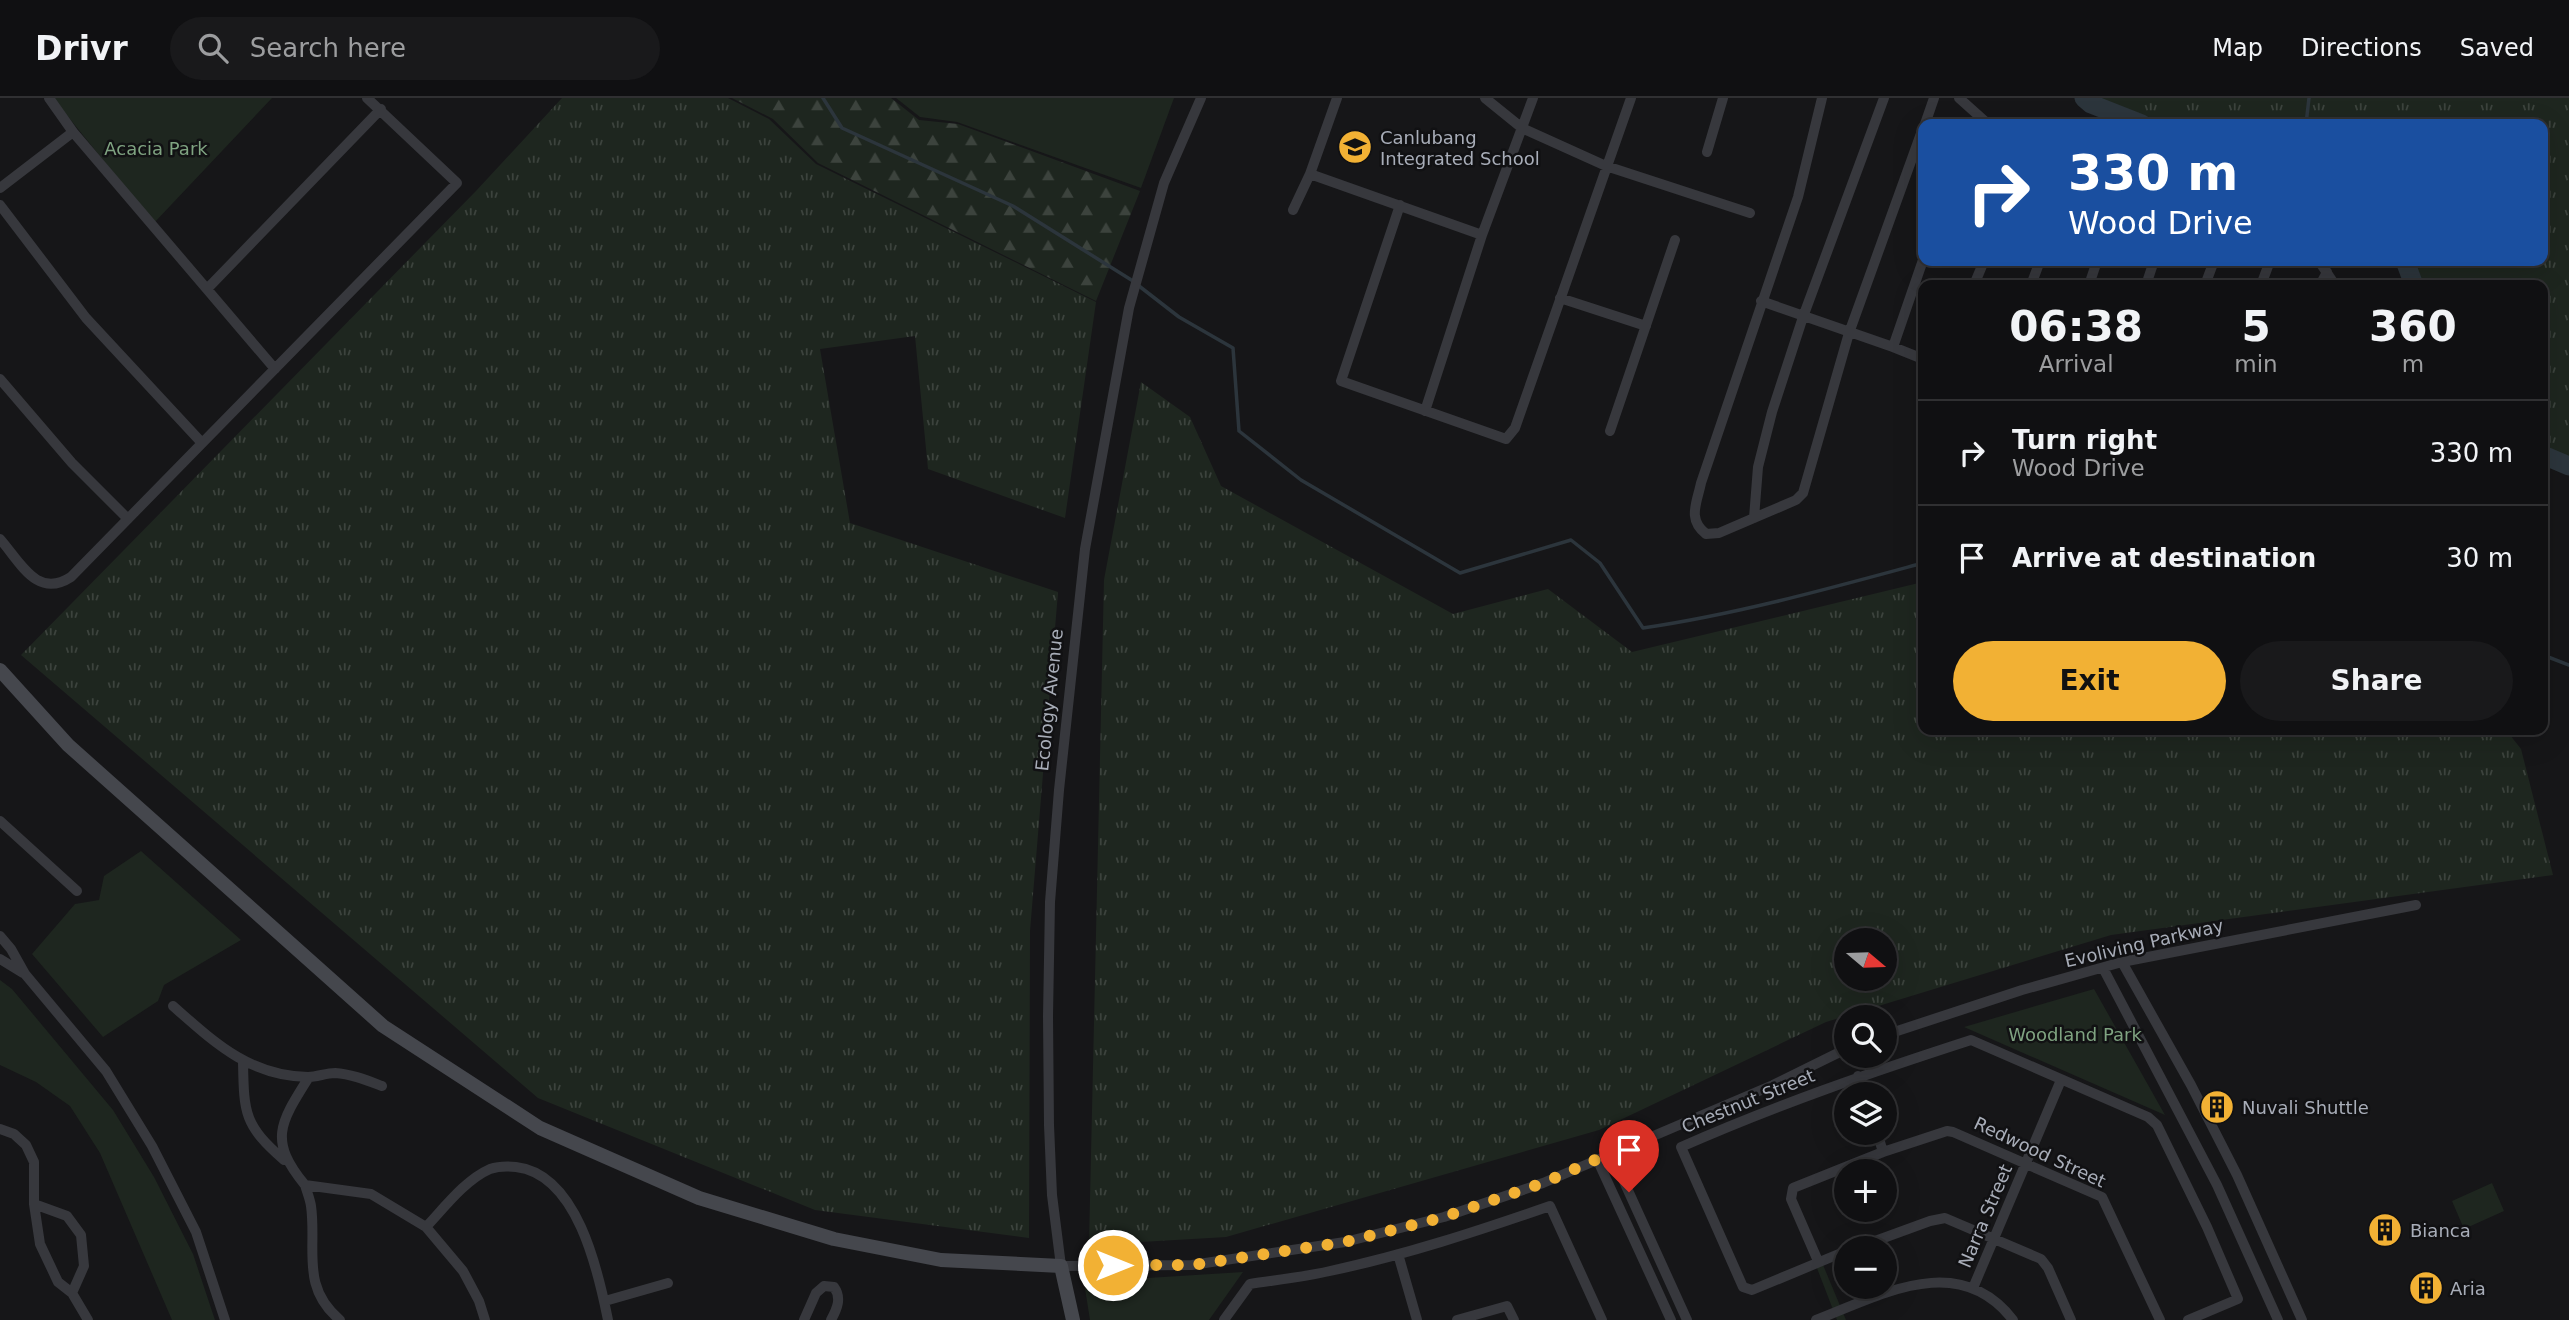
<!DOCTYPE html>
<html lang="en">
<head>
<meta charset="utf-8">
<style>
	:root { --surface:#101012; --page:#19191b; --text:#f1f3f6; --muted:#9c9d9f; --line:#303032; --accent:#f2b134 }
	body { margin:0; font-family:"DejaVu Sans",sans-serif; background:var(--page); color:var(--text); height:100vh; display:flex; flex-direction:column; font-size:26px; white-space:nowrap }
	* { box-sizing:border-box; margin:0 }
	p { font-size:23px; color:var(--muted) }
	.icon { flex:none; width:38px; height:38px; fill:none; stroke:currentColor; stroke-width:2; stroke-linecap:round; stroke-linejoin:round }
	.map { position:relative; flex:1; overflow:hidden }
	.side { position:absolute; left:1918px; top:182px; width:630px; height:455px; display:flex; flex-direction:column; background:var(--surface); border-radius:14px; box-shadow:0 7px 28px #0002,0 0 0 2px var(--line) }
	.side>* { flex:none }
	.banner { position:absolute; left:1918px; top:21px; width:630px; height:147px; border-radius:14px; box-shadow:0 7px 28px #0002,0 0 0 2px var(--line); background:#1a4fa0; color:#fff; overflow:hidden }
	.needle { width:46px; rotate:109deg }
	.fabs { position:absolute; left:1834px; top:830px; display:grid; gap:14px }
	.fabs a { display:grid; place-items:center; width:63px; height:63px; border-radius:50%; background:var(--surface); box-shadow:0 7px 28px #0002,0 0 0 2px var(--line); font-size:35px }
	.pin { position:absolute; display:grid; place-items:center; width:60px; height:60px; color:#fff; margin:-72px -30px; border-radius:50% 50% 50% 0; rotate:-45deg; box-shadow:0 0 7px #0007 }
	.pin .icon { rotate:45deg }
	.me { position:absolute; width:77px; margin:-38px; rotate:90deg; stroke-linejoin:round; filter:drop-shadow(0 0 5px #0008) }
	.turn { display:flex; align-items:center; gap:24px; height:147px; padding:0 35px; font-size:32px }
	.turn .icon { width:91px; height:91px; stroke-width:2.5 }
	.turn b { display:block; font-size:49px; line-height:60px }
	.eta { display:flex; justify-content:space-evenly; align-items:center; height:119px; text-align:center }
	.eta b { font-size:42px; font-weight:600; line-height:49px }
	.primary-button { display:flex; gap:14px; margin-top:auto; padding:14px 35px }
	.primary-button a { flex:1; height:80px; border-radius:42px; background:var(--accent); color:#111; font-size:28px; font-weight:600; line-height:80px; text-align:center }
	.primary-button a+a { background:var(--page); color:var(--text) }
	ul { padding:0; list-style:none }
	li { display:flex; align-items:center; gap:21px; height:105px; padding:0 35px; border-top:2px solid var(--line) }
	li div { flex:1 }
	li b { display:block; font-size:26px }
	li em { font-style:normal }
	header { display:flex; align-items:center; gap:42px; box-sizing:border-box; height:98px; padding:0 35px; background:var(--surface); border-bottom:2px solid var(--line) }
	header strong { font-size:33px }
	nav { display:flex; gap:38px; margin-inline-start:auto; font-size:24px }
	.search { width:490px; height:63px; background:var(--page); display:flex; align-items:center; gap:18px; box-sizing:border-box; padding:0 24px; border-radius:38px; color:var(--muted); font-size:26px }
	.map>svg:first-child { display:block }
</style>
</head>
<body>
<header>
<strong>Drivr</strong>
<div class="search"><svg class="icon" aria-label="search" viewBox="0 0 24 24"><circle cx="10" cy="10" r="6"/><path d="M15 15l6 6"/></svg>Search here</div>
<nav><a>Map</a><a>Directions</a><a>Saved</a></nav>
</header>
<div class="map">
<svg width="2569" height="1222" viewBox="0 0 2569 1222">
	<defs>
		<pattern id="grass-tufts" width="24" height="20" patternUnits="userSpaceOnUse" patternTransform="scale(1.75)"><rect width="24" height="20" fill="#1e261f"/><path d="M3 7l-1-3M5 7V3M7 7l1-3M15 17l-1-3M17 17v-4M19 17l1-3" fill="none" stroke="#3c433d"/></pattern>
		<pattern id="forest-firs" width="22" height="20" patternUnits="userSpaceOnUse" patternTransform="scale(1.75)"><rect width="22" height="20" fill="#1e261f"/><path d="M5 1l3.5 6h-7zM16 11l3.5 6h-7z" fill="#3c433d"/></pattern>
	</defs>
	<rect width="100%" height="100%" fill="#161618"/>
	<path fill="url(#grass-tufts)" fill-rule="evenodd" d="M562,0H728L769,21L816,66L1096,204L1065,420L928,371L915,238L820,251L850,425L1058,494L1030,833L1029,1140L815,1112L538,1000L21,557L476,93Z
		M2084,0H2569V368L2543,357V187H2414L2405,163H2543V26H2142L2091,6Z
		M1141,284L1190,319L1221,388L1453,516L1548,491L1632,554L1923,484V632H2506L2521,651L2553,777L2111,837L1826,924L1599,1032L1226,1139L1089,1147L1104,482ZM1846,842H1885V880H1846Z"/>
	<path fill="url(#forest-firs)" d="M732,0H891L919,22L958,26L1140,93L1096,203L818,65L773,21Z"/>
	<path fill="#1e261f" d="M53,0H272L154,125Z
		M896,0H1174L1141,90L957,24L920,19Z
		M141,753L241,842L164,887L158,903L103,939L32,856L75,806L99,802L104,778Z
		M0,882L12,891L113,1012L154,1079L193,1156L215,1222H172L100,1055L70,1008L36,984L0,967Z
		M2094,891L2165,1017L1964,929Z
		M2492,1085L2504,1113L2464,1131L2452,1103Z
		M1821,1162L1846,1222H1837L1815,1165Z
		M1243,1174L1209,1222H1090L1084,1184Z"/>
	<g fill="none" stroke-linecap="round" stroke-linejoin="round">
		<path stroke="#2c353c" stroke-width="3.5" d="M823,0L842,30L1013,108L1133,183
			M2306,26L2309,0
			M1139,188L1179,219L1233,250L1239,333L1301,382L1460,475L1571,442L1600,465L1643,530C1738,516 1831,490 1923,465
			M2543,557L2569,567"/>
		<path stroke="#2c353c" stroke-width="19" d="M2084,0L2091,6L2142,26
			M2405,163L2414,187
			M2543,357L2569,368"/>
		<path stroke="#37383d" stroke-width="10" d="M49,0L73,34L275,271
			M1201,0L1164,85L1129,210L1085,451L1059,692L1050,804L1048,918L1049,1027L1052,1097L1061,1168L1192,1167L1345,1144L1444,1119L1543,1085L1773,987L1846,951
			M1485,0L1522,30L1606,68L1750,115
			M1822,0L1798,99L1701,385C1697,405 1687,421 1706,436L1719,435L1796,402L1803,395L1849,235L1923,30
			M1959,0L1988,26
			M1925,26L1934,0
			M1707,54L1723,0
			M1310,76L1482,137
			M0,90L73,34
			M0,107L86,220L202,345
			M1400,107L1341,283L1506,341L1515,330L1631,0
			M1293,112L1310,76L1337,0
			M2319,163L2335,187
			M1974,187L1984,163
			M2031,187L2040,163
			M2089,187L2097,163
			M2146,187L2154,163
			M2205,187L2214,163
			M2261,187L2270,163
			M2320,187L2327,174
			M207,191L381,11
			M1560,200L1646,228
			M1761,203L1893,249L1923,162
			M1893,249L1923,261
			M0,281L72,365L128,421
			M1425,313L1482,137L1533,0
			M1610,333L1675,142
			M1754,420L1758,369L1772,314L1803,219L1884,0
			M0,441C21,465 37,501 71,479L457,85L367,0
			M0,723L77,793
			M0,838L11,851L25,876L106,973L152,1048L196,1134L225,1222
			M0,861L23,875
			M2122,864L2191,987L2237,1077L2302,1222
			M2103,870L2217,1087L2278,1222
			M173,908C214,944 249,978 308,979C317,979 326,975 335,975C351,976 366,982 382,988
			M1885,937L2022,892L2122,864L2416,807
			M243,964C244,1016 244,1027 284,1062
			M1858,978L1863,996
			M0,1031L14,1036L26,1047L34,1064V1106L40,1146L58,1184L72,1195L88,1222
			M1877,1034L1883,1054
			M1611,1055L1687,1222
			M1597,1061L1671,1222
			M305,1087C268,1042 280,1025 309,979
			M34,1106L67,1118L81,1137L84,1168L72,1195
			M426,1129C444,1110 465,1082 490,1071C499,1068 507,1068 516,1069C577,1076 598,1172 608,1222
			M1856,1150L1930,1123L1945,1120L2041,1161L2048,1170L2071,1222
			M1846,1153L1752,1192L1743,1189L1681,1049C1776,1007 1872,974 1971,942L2148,1019L2157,1027L2207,1129L2238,1201L2188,1222
			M1398,1156L1417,1222
			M1818,1163L1791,1101L1793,1090L1883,1054L1947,1033L1953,1034L2102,1099L2160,1222
			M1973,1190L2061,982
			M605,1203L668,1185
			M340,1222C300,1189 317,1150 311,1108C310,1101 307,1094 305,1087L371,1096L426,1129L463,1173L479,1203L485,1222
			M804,1222L816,1195L824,1188L834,1189C842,1200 837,1211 831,1222
			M1224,1222L1250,1186C1276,1182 1304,1179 1330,1173C1405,1157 1478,1133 1550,1108L1602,1222
			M1457,1222L1507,1208L1514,1222
			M1816,1222C1881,1197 1959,1152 2013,1222"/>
		<path stroke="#45474d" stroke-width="14" d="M0,572L68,647L383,928L540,1030L699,1100L834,1141L941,1162L1061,1168L1073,1222"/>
	</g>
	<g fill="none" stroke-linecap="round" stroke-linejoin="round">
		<path stroke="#f2b134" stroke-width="12" stroke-dasharray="0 21.6" d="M1113,1167H1192L1345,1144L1444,1119L1543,1085L1611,1055L1629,1094"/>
	</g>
	<defs>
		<g id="school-disc" transform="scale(1.75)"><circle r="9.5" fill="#f2b134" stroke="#111113"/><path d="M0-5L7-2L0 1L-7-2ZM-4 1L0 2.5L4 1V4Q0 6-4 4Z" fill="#111"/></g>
		<g id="building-disc" transform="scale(1.75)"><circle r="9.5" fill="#f2b134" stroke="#111113"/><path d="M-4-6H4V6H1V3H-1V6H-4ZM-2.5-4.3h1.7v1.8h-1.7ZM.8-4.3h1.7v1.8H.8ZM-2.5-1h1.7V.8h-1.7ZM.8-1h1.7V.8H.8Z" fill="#111"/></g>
	</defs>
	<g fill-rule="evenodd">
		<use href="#school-disc" x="1355" y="49"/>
		<use href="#building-disc" x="2217" y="1009"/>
		<use href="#building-disc" x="2385" y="1132"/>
		<use href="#building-disc" x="2426" y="1190"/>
	</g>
	<g text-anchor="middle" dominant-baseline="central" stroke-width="5" stroke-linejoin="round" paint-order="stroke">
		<g font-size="18" fill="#a8adb8" stroke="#111113" text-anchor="start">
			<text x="1380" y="39">Canlubang<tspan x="1380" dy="21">Integrated School</tspan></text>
			<text x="2242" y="1009">Nuvali Shuttle</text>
			<text x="2410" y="1132">Bianca</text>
			<text x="2450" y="1190">Aria</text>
		</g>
		<g font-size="18" fill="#7fa381" stroke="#111113">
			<text x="156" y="50">Acacia Park</text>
			<text x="2075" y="936">Woodland Park</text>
		</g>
		<g font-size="18" fill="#a8adb8" stroke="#111113">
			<text transform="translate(1049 602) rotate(-84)">Ecology Avenue</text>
			<text transform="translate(2144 845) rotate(-13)">Evoliving Parkway</text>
			<text transform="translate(1748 1003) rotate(-22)">Chestnut Street</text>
			<text transform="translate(2040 1054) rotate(25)">Redwood Street</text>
			<text transform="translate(1985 1118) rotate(-67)">Narra Street</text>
		</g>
	</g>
</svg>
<div class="fabs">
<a><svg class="needle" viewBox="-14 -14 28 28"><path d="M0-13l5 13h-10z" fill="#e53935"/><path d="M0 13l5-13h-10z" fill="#9c9d9f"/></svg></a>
<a><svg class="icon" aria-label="search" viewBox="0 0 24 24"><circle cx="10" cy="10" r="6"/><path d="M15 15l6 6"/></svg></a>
<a><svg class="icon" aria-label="layers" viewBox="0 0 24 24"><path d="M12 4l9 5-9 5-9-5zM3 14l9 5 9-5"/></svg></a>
<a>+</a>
<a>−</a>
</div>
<div class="pin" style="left:1629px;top:1094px;background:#d93025"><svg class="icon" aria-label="arrive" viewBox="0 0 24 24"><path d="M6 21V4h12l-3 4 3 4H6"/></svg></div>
<svg class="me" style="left:1113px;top:1167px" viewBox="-20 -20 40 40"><circle r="17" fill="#f2b134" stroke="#fff" stroke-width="3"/><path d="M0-11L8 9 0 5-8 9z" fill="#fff"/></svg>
<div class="banner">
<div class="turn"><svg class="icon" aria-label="right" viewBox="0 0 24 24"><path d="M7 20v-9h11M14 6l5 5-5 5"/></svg><div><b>330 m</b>Wood Drive</div></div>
</div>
<section class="side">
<div class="eta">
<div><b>06:38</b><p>Arrival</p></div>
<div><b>5</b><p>min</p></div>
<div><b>360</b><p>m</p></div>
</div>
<ul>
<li><svg class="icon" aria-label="right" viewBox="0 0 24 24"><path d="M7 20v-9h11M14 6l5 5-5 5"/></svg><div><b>Turn right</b><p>Wood Drive</p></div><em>330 m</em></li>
<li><svg class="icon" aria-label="arrive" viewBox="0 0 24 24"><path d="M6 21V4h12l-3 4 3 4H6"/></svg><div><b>Arrive at destination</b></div><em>30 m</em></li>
</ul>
<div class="primary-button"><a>Exit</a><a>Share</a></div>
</section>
</div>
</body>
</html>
